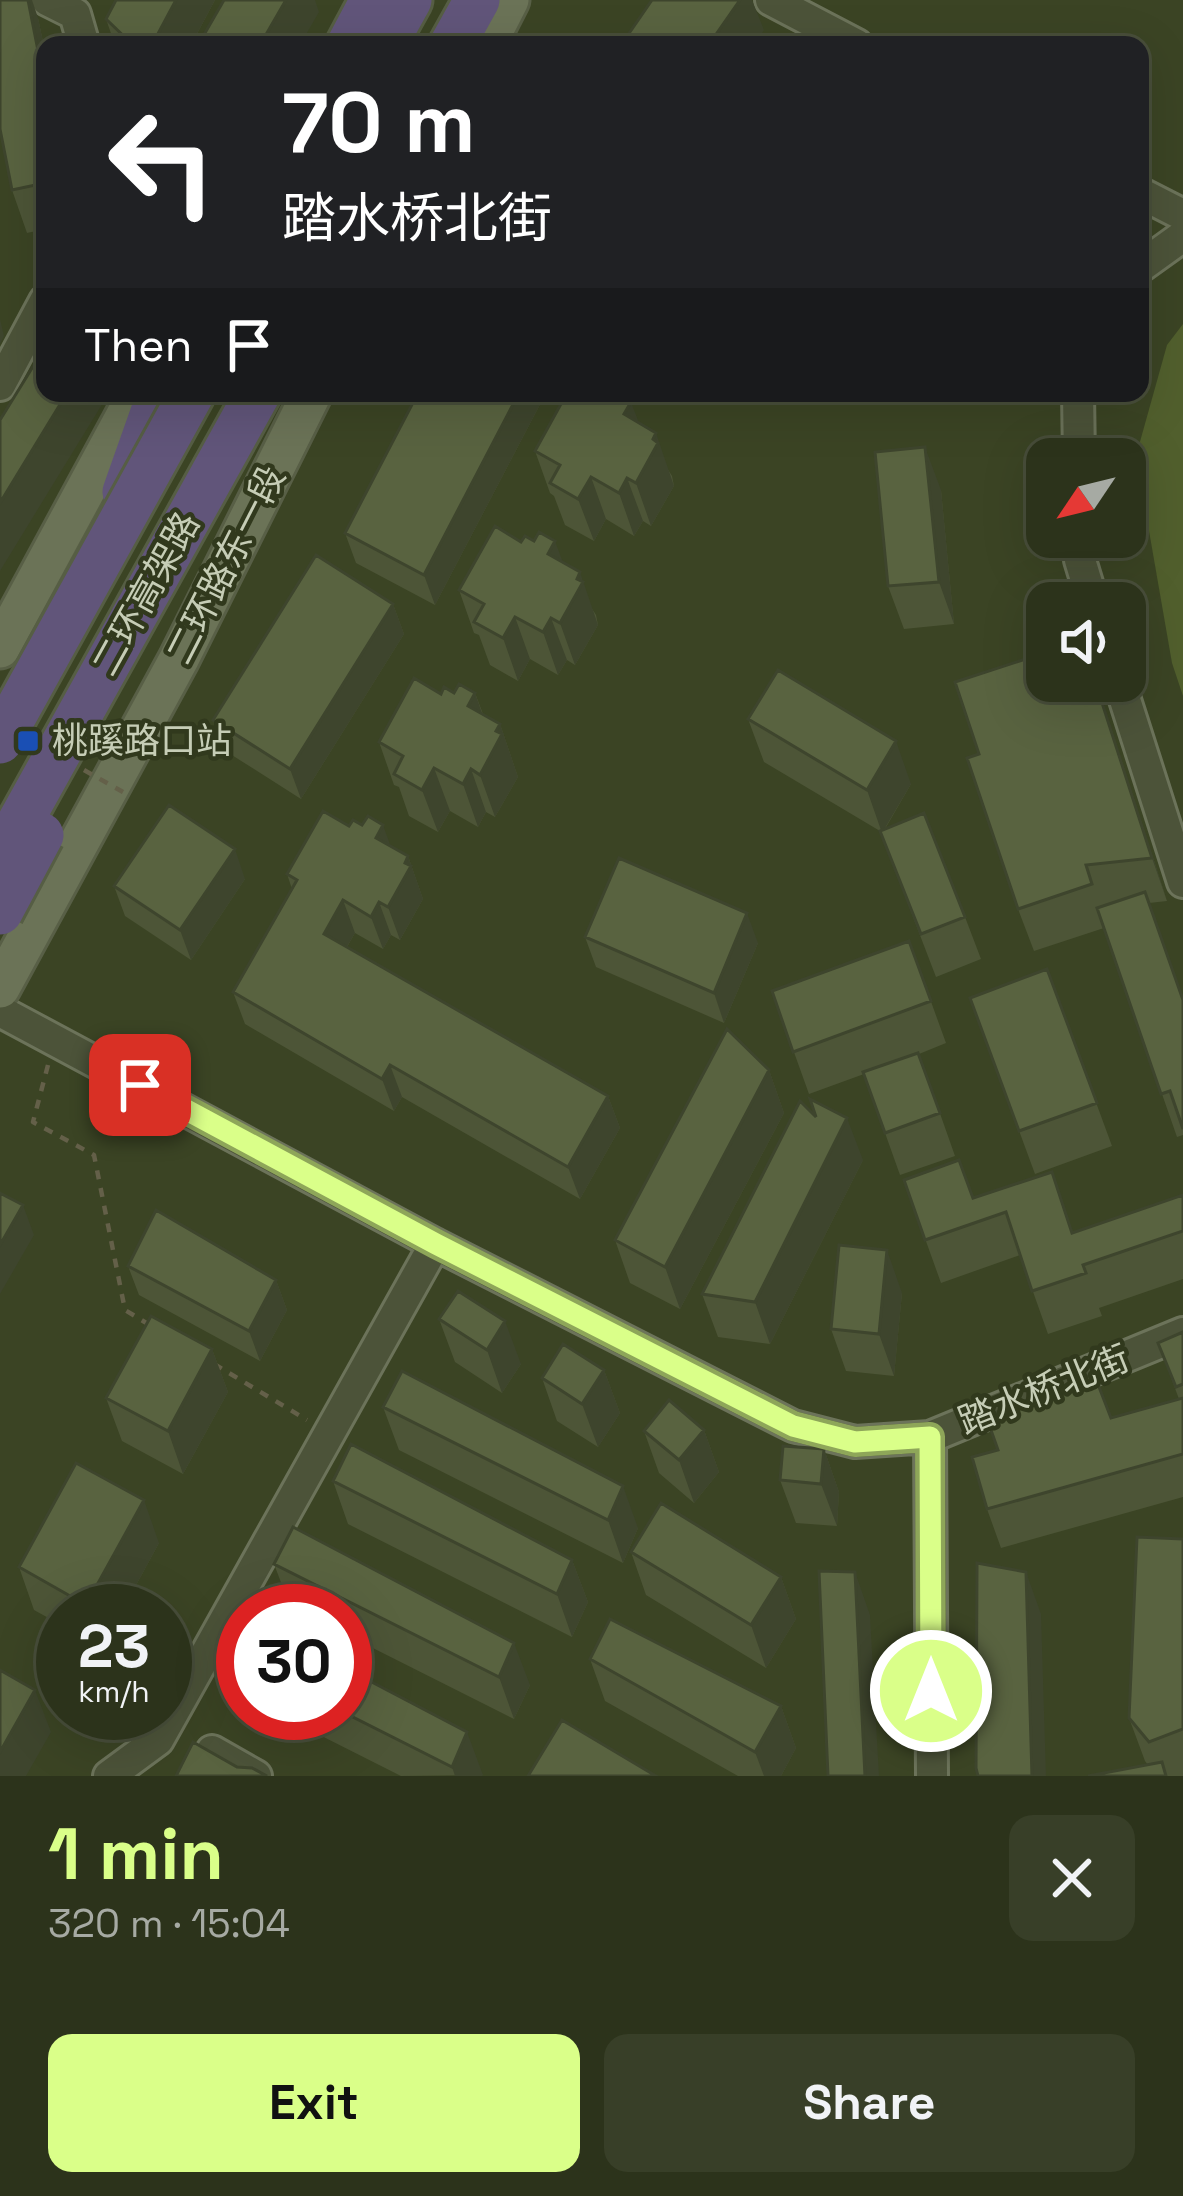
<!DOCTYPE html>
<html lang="en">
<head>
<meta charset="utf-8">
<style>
	:root { --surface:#2c331b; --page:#383f28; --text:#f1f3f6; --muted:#a6aaa3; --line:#484e3a; --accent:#daff89 }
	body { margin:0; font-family:"Space Grotesk","Noto Sans SC",sans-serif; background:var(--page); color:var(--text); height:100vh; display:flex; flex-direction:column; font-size:45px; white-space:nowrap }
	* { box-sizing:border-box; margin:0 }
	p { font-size:39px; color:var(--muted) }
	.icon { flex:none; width:66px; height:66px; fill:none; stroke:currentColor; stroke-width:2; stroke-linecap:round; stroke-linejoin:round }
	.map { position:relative; height:1776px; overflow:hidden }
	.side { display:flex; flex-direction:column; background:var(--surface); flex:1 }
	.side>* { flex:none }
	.banner { position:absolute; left:36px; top:36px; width:1113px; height:366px; border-radius:24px; box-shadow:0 12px 48px #0002,0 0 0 3px var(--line); background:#202124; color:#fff; overflow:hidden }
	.needle { width:78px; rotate:235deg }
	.fabs { position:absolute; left:1026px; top:438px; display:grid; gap:24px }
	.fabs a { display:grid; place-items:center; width:120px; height:120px; border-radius:24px; background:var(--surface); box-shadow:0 12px 48px #0002,0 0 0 3px var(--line); font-size:60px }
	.speed { position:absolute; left:36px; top:1584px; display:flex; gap:24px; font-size:60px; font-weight:700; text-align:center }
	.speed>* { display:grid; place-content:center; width:156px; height:156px; border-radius:50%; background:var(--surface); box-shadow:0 12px 48px #0002,0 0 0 3px var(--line); line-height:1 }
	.speed small { font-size:30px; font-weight:400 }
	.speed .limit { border:18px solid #d22; background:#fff; color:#111 }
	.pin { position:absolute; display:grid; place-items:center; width:102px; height:102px; color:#fff; margin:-51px; border-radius:24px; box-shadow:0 6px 18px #0006 }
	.me { position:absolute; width:132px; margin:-66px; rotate:0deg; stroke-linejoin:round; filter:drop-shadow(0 0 9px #0008) }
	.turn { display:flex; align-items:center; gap:42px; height:252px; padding:0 48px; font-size:54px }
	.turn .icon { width:156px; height:156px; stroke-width:2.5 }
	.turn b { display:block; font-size:84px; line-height:102px }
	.then { display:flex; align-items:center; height:114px; padding:0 48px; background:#0003; gap:24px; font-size:45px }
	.round { display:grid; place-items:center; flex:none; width:126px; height:126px; border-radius:24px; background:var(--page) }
	.head { display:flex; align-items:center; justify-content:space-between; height:204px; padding:0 48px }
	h1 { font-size:72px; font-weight:800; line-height:90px; color:var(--accent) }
	.cta { display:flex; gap:24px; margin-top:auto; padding:24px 48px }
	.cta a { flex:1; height:138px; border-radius:24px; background:var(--accent); color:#111; font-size:48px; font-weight:800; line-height:138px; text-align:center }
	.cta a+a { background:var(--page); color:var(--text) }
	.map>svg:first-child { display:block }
</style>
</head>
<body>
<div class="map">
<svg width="1183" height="1776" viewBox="0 0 1183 1776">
	<rect width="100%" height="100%" fill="#3b4424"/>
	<path fill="#515f2d" d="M1183,324V696L1172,663L1136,456L1167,345Z"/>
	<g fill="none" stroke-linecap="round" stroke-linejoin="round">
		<g stroke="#6c735a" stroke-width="36">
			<path id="minor" d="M47,0L75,14L84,45
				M771,0L857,45
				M1140,193L1183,215
				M1140,267L1183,236
				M0,385L45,301
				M1078,393L1079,459
				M1079,537L1080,560L1093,603
				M1119,681L1183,882
				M0,1011L435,1244L793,1426L855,1442L930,1437L1183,1333
				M930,1437L932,1776
				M212,1751L256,1776
				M109,1776L158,1740L435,1244"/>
		</g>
		<g stroke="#585f46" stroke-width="45">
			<path id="major" d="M486,45L509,0
				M0,648L138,393
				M0,988L179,659L312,393"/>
		</g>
		<g stroke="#565e44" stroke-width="51">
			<path id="highway" d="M349,45L373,0
				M384,45L409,0
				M452,45L477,0
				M125,492L160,393"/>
		</g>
		<path stroke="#646049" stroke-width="4.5" stroke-dasharray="9 9" stroke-linecap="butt" d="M48,1065L33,1122L94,1155L125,1310L148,1324
			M214,1364L307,1420"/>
		<use href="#minor" stroke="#4c5339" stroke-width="30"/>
		<use href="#major" stroke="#6b7357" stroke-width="39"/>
		<use href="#highway" stroke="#61557a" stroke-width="45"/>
		<g stroke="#565e44" stroke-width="51" stroke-linecap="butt">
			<path id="highway-bridge" d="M0,741L192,393
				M0,858L258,393
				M0,912L41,835"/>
		</g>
		<path stroke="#646049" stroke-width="4.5" stroke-dasharray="9 9" stroke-linecap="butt" d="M84,770L123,792"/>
		<use href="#highway-bridge" stroke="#61557a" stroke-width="45"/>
	</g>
	<path fill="#4d5537" d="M116,0H215L191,45H115L106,19Z
		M38,18L45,51V229L27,233L12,190Z
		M418,393H546L435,605L356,563L345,533Z
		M639,423L672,476L674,486L651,526L643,521L634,536L606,519L594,541L565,525L554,496L550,493L535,451Z
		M941,490L954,624L904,629L888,586Z
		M521,542L563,563L596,615L598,625L575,665L567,660L558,675L530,659L518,681L490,665L479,635L474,633L459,590Z
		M393,604L404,634L301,799L224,750L213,720Z
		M1047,681H1096L1167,901L1149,903L1183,998V1135L1177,1137L1104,928L1034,951L1018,909L979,754Z
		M475,693L483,714L500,724L518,777L495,817L486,812L478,827L450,811L438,832L409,816L399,787L394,785L379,742L441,694Z
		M748,719L911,784L885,829L965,917L981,959L936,977L880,831L764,762Z
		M362,825L391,847L408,856L423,899L400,940L391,935L383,949L355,933L347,947L608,1096L620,1128L580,1199L402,1097L394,1111L245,1024L233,992L292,889L287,874L349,826Z
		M245,879L191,960L125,916L114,886Z
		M585,937L758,943L724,1023L596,967Z
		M909,941L946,1043L919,1054L955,1156L900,1175L864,1074L809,1094L772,991Z
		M1047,969L1112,1146L1035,1174L970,998Z
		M769,1070L784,1113L680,1309L630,1283L615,1240Z
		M863,1160L770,1344L718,1337L702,1294Z
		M904,1180L973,1198L1074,1233L1183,1195V1279L1099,1308L1102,1316L1048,1334L1020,1255L941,1283Z
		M128,1266L276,1280L287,1310L260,1361L139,1295Z
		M902,1293L894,1376L846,1371L831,1329Z
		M439,1319L521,1364L502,1393L455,1362Z
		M1183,1332V1497L1001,1548L987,1509L1111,1418L1179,1399L1158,1343Z
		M212,1349L228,1392L183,1474L122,1441L106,1398Z
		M604,1370L620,1413L598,1447L557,1421L542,1378Z
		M383,1407L638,1528L623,1563L399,1450Z
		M704,1430L719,1472L694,1503L659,1473L644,1431Z
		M824,1449L839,1492L837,1526L796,1523L780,1480Z
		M333,1481L572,1560L588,1602L572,1637L348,1524Z
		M1183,1539V1776H1088L1148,1765L1145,1761L1129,1718Z
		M159,1543L122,1611H63V1626L34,1610L19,1567Z
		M631,1552L781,1577L796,1619L766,1668L646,1595Z
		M274,1564L530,1685L514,1719L345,1634V1611H299L290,1606Z
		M243,1624V1696L228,1654Z
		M590,1659L781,1706L796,1748L781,1776H738L605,1701Z
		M276,1713H345L483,1775L401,1776Z"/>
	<path fill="#3e452d" d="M27,0H32L38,18L45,51V86Z
		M176,0H215L191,45H152Z
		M286,0H315L319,12L300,45H260Z
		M740,0H752L764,30L754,45H710Z
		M0,319L4,336L0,344Z
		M67,393H109L0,571V503Z
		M519,393H546L435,605L424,575Z
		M631,402L647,444L624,414Z
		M656,433L674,486L651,526L636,483Z
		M925,447L941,490L954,624L939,582Z
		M591,477L606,519L594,541L578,499Z
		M627,478L643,521L634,536L619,493Z
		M555,541L571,584L548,554Z
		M580,572L598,625L575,665L560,623Z
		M393,604L404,634L301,799L290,769Z
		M515,617L530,659L518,681L503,638Z
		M551,618L567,660L558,675L543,632Z
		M1095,681H1096L1167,901L1152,858Z
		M475,693L490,736L468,706Z
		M500,724L518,777L495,817L480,775Z
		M896,741L911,784L882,833L867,790Z
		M434,768L450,811L438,832L422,790Z
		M471,769L486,812L478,827L463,784Z
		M383,825L395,858L376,838Z
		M235,849L245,879L191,960L180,930Z
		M408,856L423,899L400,940L388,907Z
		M343,900L355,933L335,967L324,934Z
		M379,902L391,935L383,949L371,917Z
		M747,913L758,943L724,1023L714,993Z
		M390,1065L402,1097L394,1111L382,1079Z
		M769,1070L784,1113L680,1309L665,1267Z
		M608,1096L620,1128L580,1199L568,1167Z
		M847,1118L863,1160L770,1344L755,1302Z
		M23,1205L34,1235L0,1294V1245Z
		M887,1250L902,1293L894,1376L879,1334Z
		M276,1280L287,1310L260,1361L249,1331Z
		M505,1321L521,1364L502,1393L487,1350Z
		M212,1349L228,1392L183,1474L168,1431Z
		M604,1370L620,1413L598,1447L582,1404Z
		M704,1430L719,1472L694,1503L679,1460Z
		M824,1449L839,1492L837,1526L821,1484Z
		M623,1486L638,1528L623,1563L608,1520Z
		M144,1500L159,1543L122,1611H89L86,1605Z
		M572,1560L588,1602L572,1637L557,1594Z
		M855,1572L870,1615L879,1776H865Z
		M1026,1572L1041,1614L1046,1776H1032Z
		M781,1577L796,1619L766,1668L751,1625Z
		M514,1643L530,1685L514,1719L499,1677Z
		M35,1690L51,1732L26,1776H0V1752Z
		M781,1706L796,1748L781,1776H764L755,1752Z
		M467,1732L483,1775L482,1776H455L452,1767Z"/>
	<path fill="#596340" stroke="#3e452d" stroke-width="3" d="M0,0H28L45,86V183L12,190L0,129Z
		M116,0H176L152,45H133L106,19Z
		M224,0H286L260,45H198Z
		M652,0H740L710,43L712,45H621Z
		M45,347V393H67L0,503V420Z
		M418,393H519L424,575L345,533Z
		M567,393H581L597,402L601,396L610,402L616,393L631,402L624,414L656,433L653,439L658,443L636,483L627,478L619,493L591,477L578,499L550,483L560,465L535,451Z
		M925,447L939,582L888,586L875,452Z
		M495,526L521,542L525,536L534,541L539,532L555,541L548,554L580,572L577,579L583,582L560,623L551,618L543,632L515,617L503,638L474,622L484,604L459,590Z
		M316,555L393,604L290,769L213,720Z
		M1047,652V681H1095L1152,858L1086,865L1092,884L1018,909L967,758L979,754L955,682Z
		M778,670L896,741L867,790L748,719Z
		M414,678L441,694L444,687L454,693L459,684L475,693L468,706L500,724L496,731L502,734L480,775L471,769L463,784L434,768L422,790L394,774L403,756L379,742Z
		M169,805L235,849L180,930L114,886Z
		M323,811L349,826L353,820L362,825L368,816L383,825L376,838L408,856L405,863L411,866L388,907L379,902L371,917L343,900L324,934L608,1096L568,1167L390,1065L382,1079L233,992L297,880L287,874Z
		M924,813L965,917L921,934L880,831Z
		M619,858L747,913L714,993L585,937Z
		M1145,892L1183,1000V1129L1170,1091L1161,1094L1097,908Z
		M909,941L931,1001L793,1052L772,991Z
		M1047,969L1097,1103L1019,1131L970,998Z
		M727,1029L769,1070L665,1267L615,1240Z
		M918,1053L940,1113L885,1133L863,1072Z
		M810,1099L847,1118L755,1302L702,1294L800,1101L816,1117Z
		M959,1160L973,1198L1052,1172L1072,1233L1183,1195V1231L1083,1265L1086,1273L1032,1291L1006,1212L925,1240L904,1180Z
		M0,1193L23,1205L0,1245Z
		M156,1210L276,1280L249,1331L128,1266Z
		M839,1245L887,1250L879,1334L831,1329Z
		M458,1291L505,1321L487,1350L439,1319Z
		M151,1316L212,1349L168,1431L106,1398Z
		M1183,1332V1384L1176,1387L1158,1343Z
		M563,1344L604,1370L582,1404L542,1378Z
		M402,1371L623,1486L608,1520L383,1407Z
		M1094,1374L1111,1418L1183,1398V1454L987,1509L972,1457L998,1450L986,1416Z
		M669,1400L704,1430L679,1460L644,1431Z
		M351,1444L572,1560L557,1594L333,1481Z
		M783,1446L824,1449L821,1484L780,1480Z
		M76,1463L144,1500L86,1605L19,1567Z
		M661,1503L781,1577L751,1625L631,1552Z
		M293,1527L514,1643L499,1677L274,1564Z
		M1137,1537L1183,1539V1729L1149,1742L1129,1718Z
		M977,1563L1026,1572L1032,1776H978L976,1768Z
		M819,1571L855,1572L865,1776H828Z
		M610,1619L781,1706L755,1752L590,1659Z
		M243,1624V1661L228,1654Z
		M345,1668L467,1732L452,1767L345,1713Z
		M0,1670L35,1690L0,1752Z
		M562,1720L656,1776H528Z
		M193,1742L237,1767L252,1768L267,1776H176Z
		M1162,1762L1166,1776H1088Z"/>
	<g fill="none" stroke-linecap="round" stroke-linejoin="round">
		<g stroke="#8ea659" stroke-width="30">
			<path id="route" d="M140,1085L436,1244L793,1426L855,1442L930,1437L931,1691"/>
		</g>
		<use href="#route" stroke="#daff89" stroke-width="21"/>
	</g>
	<rect fill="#1a4fb4" stroke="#31391d" stroke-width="4.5" x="16" y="729" width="24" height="24" rx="6"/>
	<g text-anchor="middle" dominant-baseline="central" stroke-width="9" stroke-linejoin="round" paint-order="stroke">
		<g font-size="36" fill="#c6cdb6" stroke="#31391d">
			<text transform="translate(226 565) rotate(-63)">二环路东一段</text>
			<text transform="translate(146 594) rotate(-61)">二环高架路</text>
			<text transform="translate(1044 1390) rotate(-22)">踏水桥北街</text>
		</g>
		<g font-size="36" fill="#c6cdb6" stroke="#31391d" text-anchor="start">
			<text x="52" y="741">桃蹊路口站</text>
		</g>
	</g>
</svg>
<div class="fabs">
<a><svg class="needle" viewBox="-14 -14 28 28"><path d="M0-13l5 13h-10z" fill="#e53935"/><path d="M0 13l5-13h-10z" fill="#a6aaa3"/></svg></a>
<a><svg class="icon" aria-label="sound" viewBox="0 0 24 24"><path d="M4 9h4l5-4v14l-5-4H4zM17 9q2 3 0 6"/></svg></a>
</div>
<div class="speed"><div>23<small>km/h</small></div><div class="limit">30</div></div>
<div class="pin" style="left:140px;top:1085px;background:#d93025"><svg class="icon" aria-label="arrive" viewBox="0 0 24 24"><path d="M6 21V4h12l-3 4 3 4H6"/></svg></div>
<svg class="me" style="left:931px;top:1691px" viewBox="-20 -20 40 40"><circle r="17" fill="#daff89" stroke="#fff" stroke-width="3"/><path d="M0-11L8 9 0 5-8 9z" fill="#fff"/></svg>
<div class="banner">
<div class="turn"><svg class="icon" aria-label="left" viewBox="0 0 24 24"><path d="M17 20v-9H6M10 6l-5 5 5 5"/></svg><div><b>70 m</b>踏水桥北街</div></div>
<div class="then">Then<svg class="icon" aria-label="arrive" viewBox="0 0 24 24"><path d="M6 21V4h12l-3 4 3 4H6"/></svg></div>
</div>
</div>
<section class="side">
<div class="head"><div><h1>1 min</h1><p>320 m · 15:04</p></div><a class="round"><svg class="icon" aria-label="close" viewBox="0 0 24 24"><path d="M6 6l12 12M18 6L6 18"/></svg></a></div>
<div class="cta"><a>Exit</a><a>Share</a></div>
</section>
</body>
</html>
